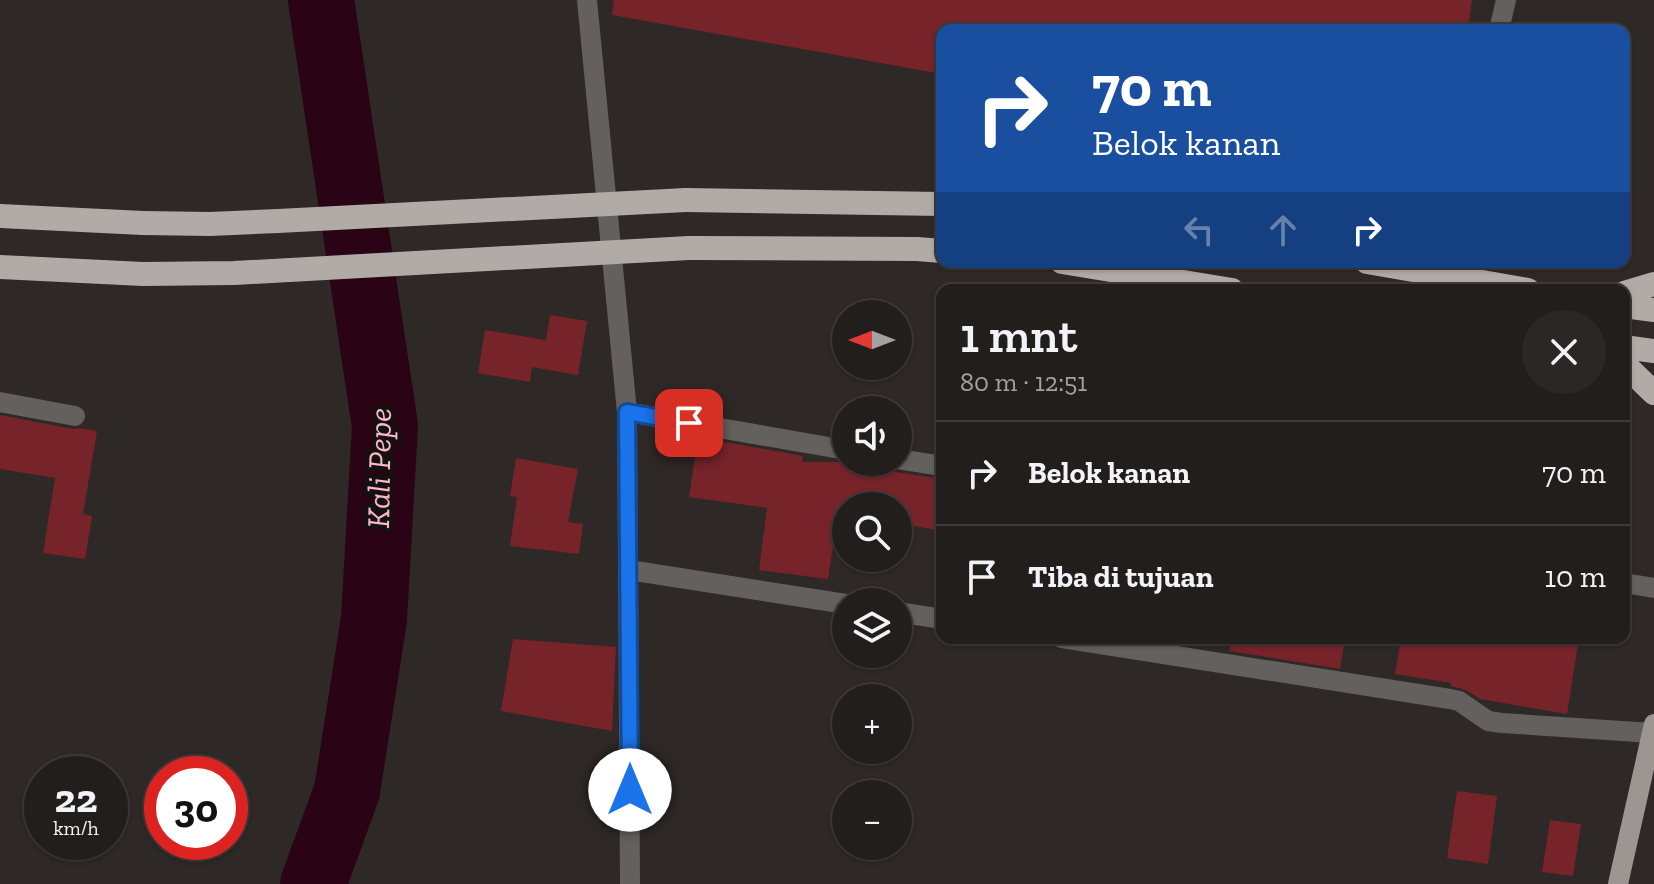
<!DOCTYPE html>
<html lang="id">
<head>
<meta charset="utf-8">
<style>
	:root { --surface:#221e1c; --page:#2a2725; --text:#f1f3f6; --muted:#a2a2a3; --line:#3f3c3b }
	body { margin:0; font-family:"Zilla Slab",serif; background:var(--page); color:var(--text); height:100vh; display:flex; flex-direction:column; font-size:30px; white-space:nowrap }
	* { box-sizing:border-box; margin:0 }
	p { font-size:26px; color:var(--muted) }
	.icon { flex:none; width:44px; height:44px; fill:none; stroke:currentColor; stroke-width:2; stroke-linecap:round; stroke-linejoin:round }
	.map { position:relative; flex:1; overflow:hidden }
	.side { position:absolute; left:936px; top:284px; width:694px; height:360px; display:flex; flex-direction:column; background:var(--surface); border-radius:16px; box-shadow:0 2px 6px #0004,0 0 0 2px var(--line) }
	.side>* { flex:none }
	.top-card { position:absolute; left:936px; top:24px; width:694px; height:244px; border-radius:16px; box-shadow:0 2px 6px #0004,0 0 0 2px var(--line); background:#1a4fa0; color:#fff; overflow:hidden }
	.needle { width:52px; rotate:270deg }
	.fabs { position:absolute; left:832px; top:300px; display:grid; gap:16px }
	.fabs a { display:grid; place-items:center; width:80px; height:80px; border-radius:50%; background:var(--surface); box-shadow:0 2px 6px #0004,0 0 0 2px var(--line); font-size:40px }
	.speed { position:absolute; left:24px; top:756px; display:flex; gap:16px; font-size:40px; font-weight:700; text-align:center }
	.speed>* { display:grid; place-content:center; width:104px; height:104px; border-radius:50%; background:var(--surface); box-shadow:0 2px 6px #0004,0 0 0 2px var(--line); line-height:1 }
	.speed small { font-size:20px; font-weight:400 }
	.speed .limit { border:12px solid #d22; background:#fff; color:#111 }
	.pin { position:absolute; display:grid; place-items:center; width:68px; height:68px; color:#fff; margin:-34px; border-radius:16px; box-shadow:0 4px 12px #0006 }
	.me { position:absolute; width:88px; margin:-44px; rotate:0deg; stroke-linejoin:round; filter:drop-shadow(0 0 6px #0008) }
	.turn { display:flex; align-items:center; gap:28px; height:168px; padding:0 24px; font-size:36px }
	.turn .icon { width:104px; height:104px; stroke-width:2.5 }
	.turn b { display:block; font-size:56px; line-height:68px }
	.lanes { display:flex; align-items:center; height:76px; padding:0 24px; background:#0003; justify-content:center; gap:40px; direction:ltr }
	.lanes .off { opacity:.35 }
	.round { display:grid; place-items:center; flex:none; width:84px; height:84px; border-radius:42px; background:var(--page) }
	.head { display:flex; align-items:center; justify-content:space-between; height:136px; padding:0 24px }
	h1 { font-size:48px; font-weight:600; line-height:60px }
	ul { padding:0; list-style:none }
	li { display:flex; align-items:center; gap:24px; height:104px; padding:0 24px; border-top:2px solid var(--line) }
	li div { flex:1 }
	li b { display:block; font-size:30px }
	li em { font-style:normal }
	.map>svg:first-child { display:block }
</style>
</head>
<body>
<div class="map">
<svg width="1654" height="884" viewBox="0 0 1654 884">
	<rect width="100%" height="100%" fill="#2e2826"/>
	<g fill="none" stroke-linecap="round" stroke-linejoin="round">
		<path stroke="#2a0314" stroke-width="66" d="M313,884L347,791L374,619L385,426L321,0"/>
	</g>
	<path fill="#77232a" d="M614,0H1472L1468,30H942V74L612,15Z
		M550,315L587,321L578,375L532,367L530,382L478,373L485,330L546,340Z
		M0,415L73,429L80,428L97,431L83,514L92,516L85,559L43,553L55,478L0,469Z
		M698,437L803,456L802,462H860L888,467L896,472L942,479V531L898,523V506H839L828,579L759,570L767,508L689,497Z
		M516,458L578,469L568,522L583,524L579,554L510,546L517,497L510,496Z
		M1231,638H1345L1340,669L1230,651Z
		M1401,638H1579L1567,714L1480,699L1466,690L1451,686V683L1395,674Z
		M513,639L616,647L612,731L501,711Z
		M1457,791L1497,796L1488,864L1447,858Z
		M1550,820L1581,824L1573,876L1542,872Z"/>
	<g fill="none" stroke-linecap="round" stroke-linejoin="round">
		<path stroke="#63605e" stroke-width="20" d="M587,0L627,412L630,884
			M1499,30L1506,0
			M0,402L75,416
			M627,412L846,450
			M898,459L942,466
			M629,570L846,604
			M1624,583L1654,588
			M898,612L942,619
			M1062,638L1450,699L1459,701L1488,721L1502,723L1652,733"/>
		<path stroke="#9b9692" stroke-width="20" d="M1618,884L1654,724"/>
		<path stroke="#b1aba7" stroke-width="24" d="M686,200L942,204
			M0,216L143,223
			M689,248L917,249L942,251
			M1062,262L1232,290
			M1367,262L1528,290
			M0,267L143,274
			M1624,293L1654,284
			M1624,306L1654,310
			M1624,347L1654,351
			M1624,364L1654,393"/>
		<path stroke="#b1aba7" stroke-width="24" d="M143,223L210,224L278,221L686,200
			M143,274L234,273L689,248"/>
	</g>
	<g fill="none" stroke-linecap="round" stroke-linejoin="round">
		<g stroke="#114b97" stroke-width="20">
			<path id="route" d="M630,790L627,412L689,423"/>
		</g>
		<use href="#route" stroke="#1a73e8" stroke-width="14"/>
	</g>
	<g text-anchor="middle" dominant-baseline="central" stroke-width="8" stroke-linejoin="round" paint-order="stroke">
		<g font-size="32" font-style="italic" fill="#fdb6cd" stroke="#141211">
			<text transform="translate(379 468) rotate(-89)">Kali Pepe</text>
		</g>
	</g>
</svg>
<div class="fabs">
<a><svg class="needle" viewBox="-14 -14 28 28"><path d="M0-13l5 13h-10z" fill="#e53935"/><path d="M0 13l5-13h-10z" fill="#a2a2a3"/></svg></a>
<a><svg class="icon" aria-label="sound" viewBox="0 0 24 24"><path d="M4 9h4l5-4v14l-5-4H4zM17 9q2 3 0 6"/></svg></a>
<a><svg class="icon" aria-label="search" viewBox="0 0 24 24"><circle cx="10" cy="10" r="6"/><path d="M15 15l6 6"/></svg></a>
<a><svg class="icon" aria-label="layers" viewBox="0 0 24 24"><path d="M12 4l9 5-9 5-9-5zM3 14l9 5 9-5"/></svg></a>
<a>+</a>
<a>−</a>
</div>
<div class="speed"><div>22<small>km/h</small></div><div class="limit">30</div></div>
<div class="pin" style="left:689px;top:423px;background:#d93025"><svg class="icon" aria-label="arrive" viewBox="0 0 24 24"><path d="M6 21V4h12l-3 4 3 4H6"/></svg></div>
<svg class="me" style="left:630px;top:790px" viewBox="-20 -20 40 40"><circle r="19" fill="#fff"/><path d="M0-13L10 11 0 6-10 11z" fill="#1a73e8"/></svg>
<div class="top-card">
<div class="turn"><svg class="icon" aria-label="right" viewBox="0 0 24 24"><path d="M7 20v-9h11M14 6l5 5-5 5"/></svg><div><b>70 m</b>Belok kanan</div></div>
<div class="lanes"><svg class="icon off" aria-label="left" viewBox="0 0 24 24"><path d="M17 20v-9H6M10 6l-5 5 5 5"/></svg><svg class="icon off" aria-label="ahead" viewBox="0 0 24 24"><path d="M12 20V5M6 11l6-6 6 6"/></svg><svg class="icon" aria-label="right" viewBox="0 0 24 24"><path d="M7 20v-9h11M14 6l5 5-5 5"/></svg></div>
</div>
<section class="side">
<div class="head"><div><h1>1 mnt</h1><p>80 m · 12:51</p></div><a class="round"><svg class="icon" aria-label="close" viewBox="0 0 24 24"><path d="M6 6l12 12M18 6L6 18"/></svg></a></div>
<ul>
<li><svg class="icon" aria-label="right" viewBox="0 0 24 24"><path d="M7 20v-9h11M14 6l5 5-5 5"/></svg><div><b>Belok kanan</b></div><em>70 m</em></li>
<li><svg class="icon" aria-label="arrive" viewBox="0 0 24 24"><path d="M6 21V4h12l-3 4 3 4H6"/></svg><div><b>Tiba di tujuan</b></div><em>10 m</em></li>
</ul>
</section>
</div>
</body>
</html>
